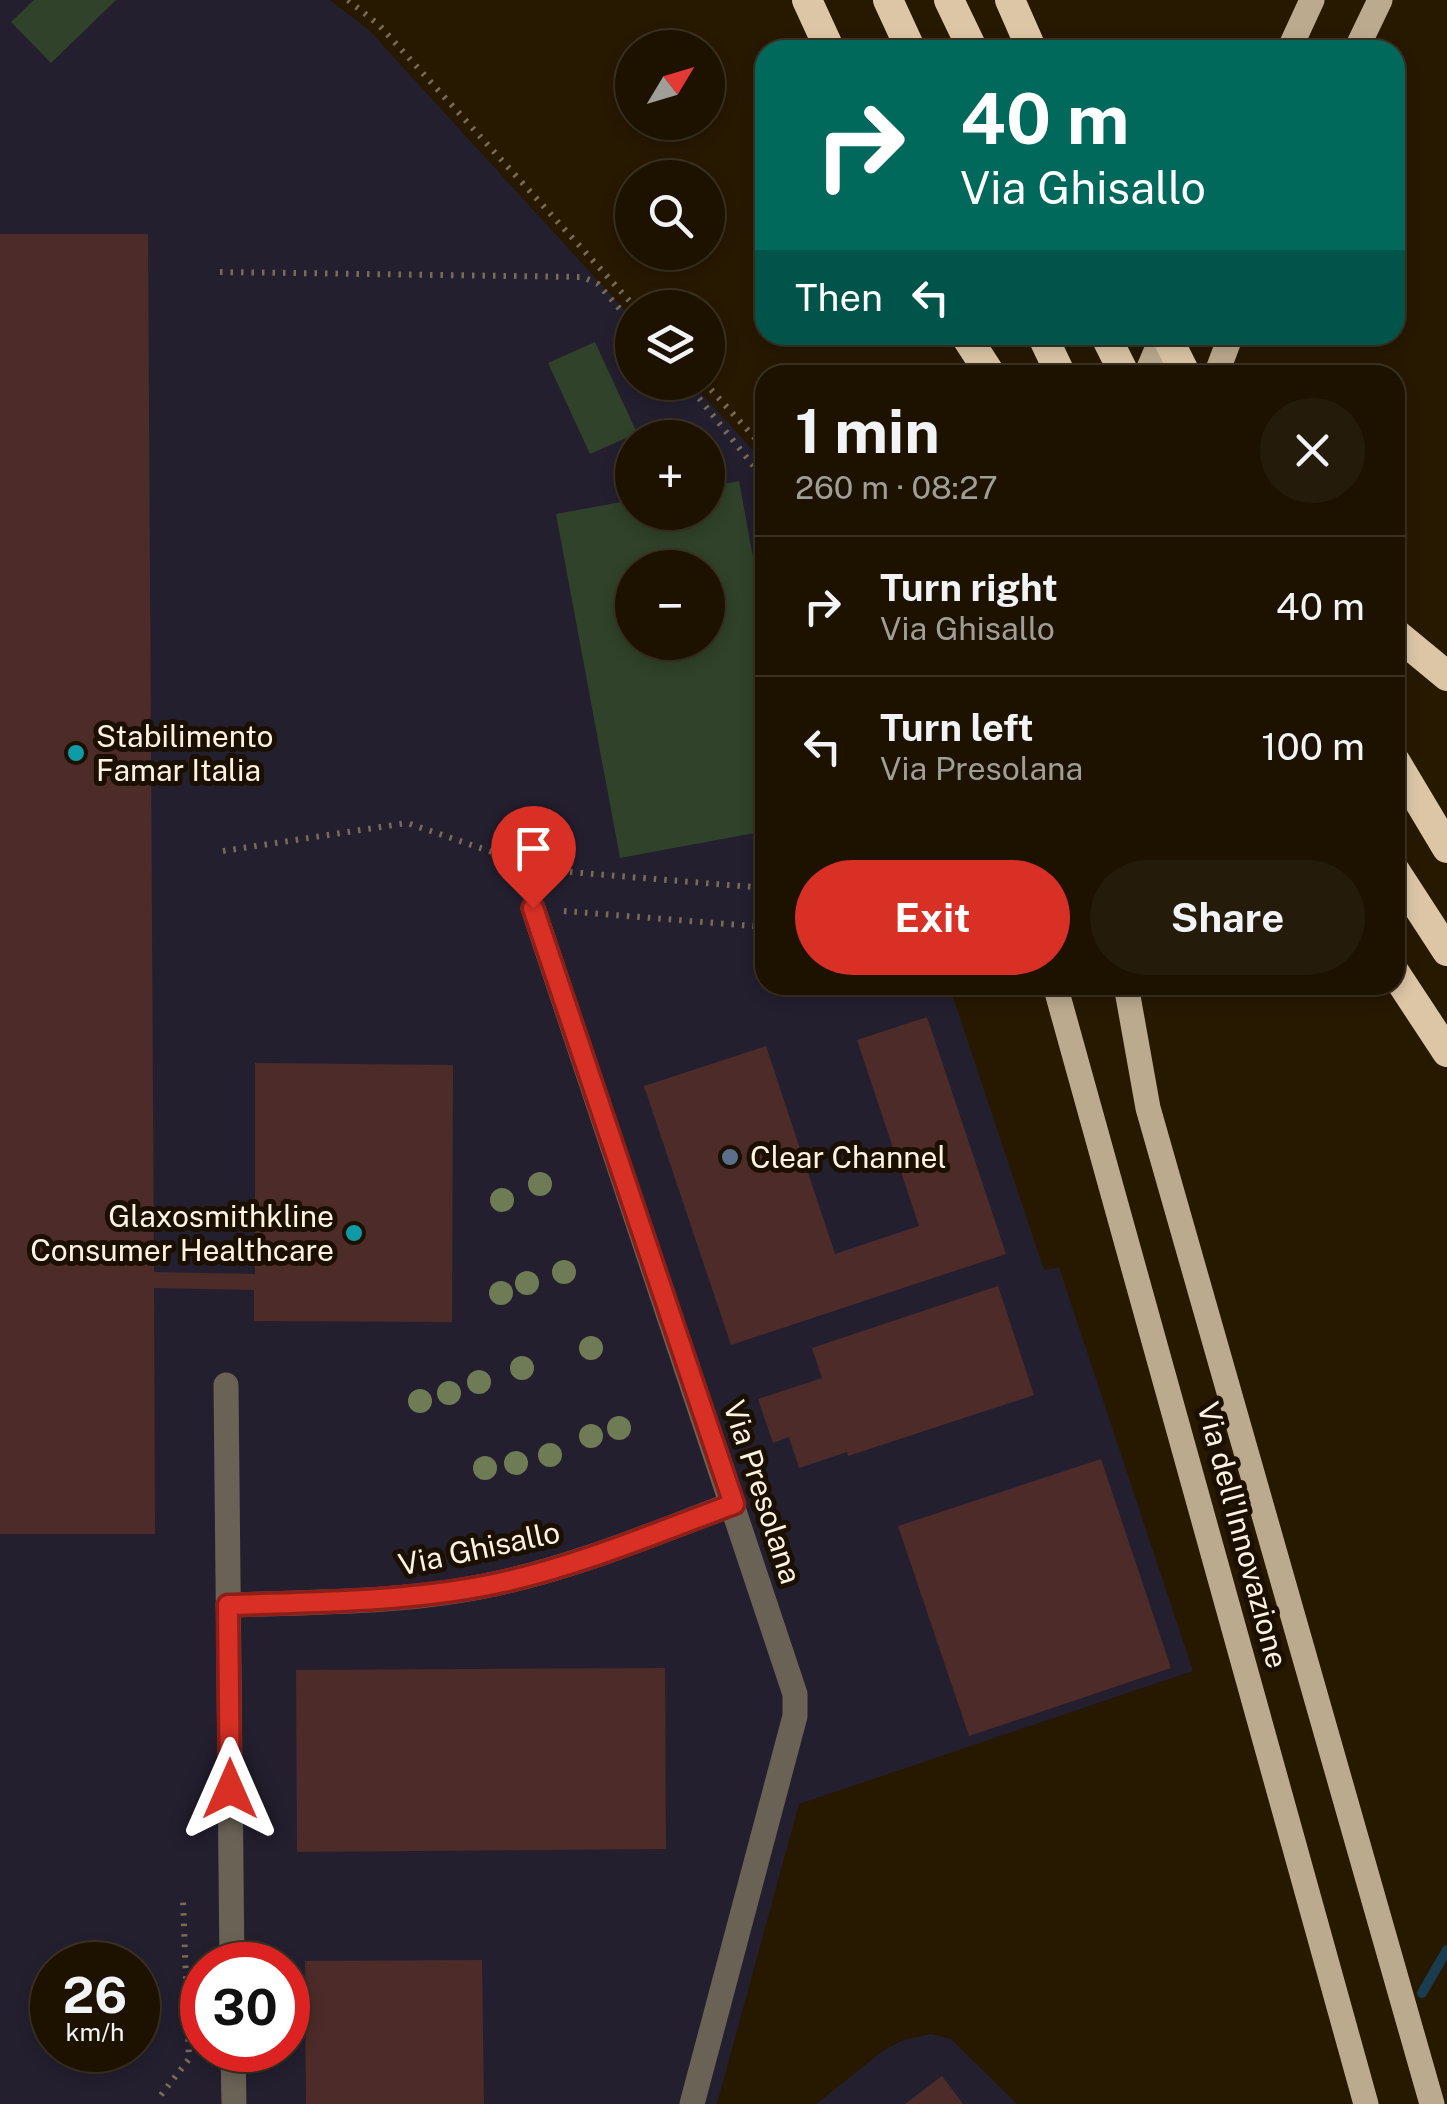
<!DOCTYPE html>
<html lang="en">
<head>
<meta charset="utf-8">
<style>
	:root { --surface:#1d1200; --page:#251b0a; --text:#f1f3f6; --muted:#a09e99; --line:#3b3222; --accent:#d93025 }
	body { margin:0; font-family:"Public Sans",sans-serif; background:var(--page); color:var(--text); height:100vh; display:flex; flex-direction:column; font-size:38px; white-space:nowrap }
	* { box-sizing:border-box; margin:0 }
	p { font-size:32px; color:var(--muted) }
	.icon { flex:none; width:55px; height:55px; fill:none; stroke:currentColor; stroke-width:2; stroke-linecap:round; stroke-linejoin:round }
	.map { position:relative; flex:1; overflow:hidden }
	.panel { position:absolute; left:755px; top:365px; width:650px; height:630px; display:flex; flex-direction:column; background:var(--surface); border-radius:30px; box-shadow:0 5px 15px #0003,0 0 0 2px var(--line) }
	.panel>* { flex:none }
	.top-card { position:absolute; left:755px; top:40px; width:650px; height:305px; border-radius:30px; box-shadow:0 5px 15px #0003,0 0 0 2px var(--line); background:#00695c; color:#fff; overflow:hidden }
	.needle { width:65px; rotate:52deg }
	.controls { position:absolute; left:615px; top:30px; display:grid; gap:20px }
	.controls a { display:grid; place-items:center; width:110px; height:110px; border-radius:50%; background:var(--surface); box-shadow:0 5px 15px #0003,0 0 0 2px var(--line); font-size:50px }
	.speed { position:absolute; left:30px; top:1942px; display:flex; gap:20px; font-size:50px; font-weight:700; text-align:center }
	.speed>* { display:grid; place-content:center; width:130px; height:130px; border-radius:50%; background:var(--surface); box-shadow:0 5px 15px #0003,0 0 0 2px var(--line); line-height:1 }
	.speed small { font-size:25px; font-weight:400 }
	.speed .limit { border:15px solid #d22; background:#fff; color:#111 }
	.pin { position:absolute; display:grid; place-items:center; width:85px; height:85px; color:#fff; margin:-102px -42px; border-radius:50% 50% 50% 0; rotate:-45deg; box-shadow:0 0 10px #0007 }
	.pin .icon { rotate:45deg }
	.me { position:absolute; width:110px; margin:-55px; rotate:0deg; stroke-linejoin:round; filter:drop-shadow(0 0 8px #0008) }
	.turn { display:flex; align-items:center; gap:35px; height:210px; padding:0 40px; font-size:45px }
	.turn .icon { width:130px; height:130px; stroke-width:2.5 }
	.turn b { display:block; font-size:70px; line-height:85px }
	.then { display:flex; align-items:center; height:95px; padding:0 40px; background:#0003; gap:20px; font-size:38px }
	.round { display:grid; place-items:center; flex:none; width:105px; height:105px; border-radius:52px; background:var(--page) }
	.summary { display:flex; align-items:center; justify-content:space-between; height:170px; padding:0 40px }
	h1 { font-size:60px; font-weight:700; line-height:75px }
	.cta { display:flex; gap:20px; margin-top:auto; padding:20px 40px }
	.cta a { flex:1; height:115px; border-radius:60px; background:var(--accent); color:#fff; font-size:40px; font-weight:700; line-height:115px; text-align:center }
	.cta a+a { background:var(--page); color:var(--text) }
	ul { padding:0; list-style:none }
	li { display:flex; align-items:center; gap:30px; height:140px; padding:0 40px; border-top:2px solid var(--line) }
	li div { flex:1 }
	li b { display:block; font-size:38px }
	li em { font-style:normal }
	.map>svg:first-child { display:block }
</style>
</head>
<body>
<div class="map">
<svg width="1447" height="2104" viewBox="0 0 1447 2104">
	<rect width="100%" height="100%" fill="#271800"/>
	<path fill="#241f2f" fill-rule="evenodd" d="M0,0H330L369,30L632,318V382L692,383L765,463V985H949L1044,1270L1059,1267L1193,1671L799,1804L717,2104H0ZM632,438H708V512H632ZM632,568H708V642H632ZM52,1965H138V2050H52ZM202,1965H288V2050H202Z
		M931,2034L951,2039L1017,2104H816L883,2051L903,2040Z"/>
	<path fill="#304229" fill-rule="evenodd" d="M34,0H116L51,63L11,22Z
		M595,342L637,433L590,454L548,363Z
		M739,481L765,623V831L620,858L556,514L632,500V512H708V487ZM632,568H708V642H632Z"/>
	<g fill="none" stroke-linecap="round" stroke-linejoin="round">
		<path stroke="#1b3b4e" stroke-width="10" d="M1422,1993L1447,1950"/>
	</g>
	<path fill="#4d2b29" d="M0,234H148L154,1272L255,1274V1063L453,1065L452,1322L254,1321V1290L154,1288L155,1534H0Z
		M927,1017L1006,1254L731,1345L644,1086L766,1046L835,1254L919,1226L857,1040Z
		M998,1286L1034,1395L848,1456L847,1452L799,1468L789,1437L773,1443L758,1399L822,1378L812,1348Z
		M1101,1459L1171,1668L969,1736L898,1526Z
		M665,1668L666,1849L297,1852L296,1670Z
		M482,1960L484,2104H306L305,1961Z
		M942,2076L963,2104H905Z"/>
	<g fill="none" stroke-linecap="round" stroke-linejoin="round">
		<path stroke="#796c57" stroke-width="6" stroke-dasharray="2.5 8" stroke-linecap="butt" d="M348,0L379,25L636,308
			M220,272L583,277L598,284L632,323
			M686,382L765,480
			M704,382L765,449
			M223,851L407,823L545,870L765,888
			M564,911L765,927
			M161,2095L189,2059L183,1900"/>
		<path stroke="#6a6255" stroke-width="25" d="M533,908L795,1694V1716L692,2104
			M226,1385L232,1965
			M228,1605C317,1602 407,1603 494,1584C576,1567 655,1533 733,1504
			M233,2050L234,2104"/>
		<path stroke="#bcaa8f" stroke-width="25" d="M1289,50L1312,0
			M1356,50L1380,0
			M1146,375L1163,335
			M1216,375L1231,335
			M1055,985L1366,2104
			M1126,985L1148,1108L1432,2104"/>
		<path stroke="#dcc6a6" stroke-width="30" d="M807,0L830,50
			M888,0L911,50
			M949,0L973,50
			M1010,0L1032,50
			M965,335L991,375
			M1042,335L1061,375
			M1105,335L1125,375
			M1166,335L1186,375
			M1395,633L1447,676
			M1395,761L1447,848
			M1395,871L1447,951
			M1395,973L1447,1052"/>
	</g>
	<g fill="#6e7b54">
		<circle cx="540" cy="1184" r="12"/>
		<circle cx="502" cy="1200" r="12"/>
		<circle cx="564" cy="1272" r="12"/>
		<circle cx="527" cy="1283" r="12"/>
		<circle cx="501" cy="1293" r="12"/>
		<circle cx="591" cy="1348" r="12"/>
		<circle cx="522" cy="1368" r="12"/>
		<circle cx="479" cy="1382" r="12"/>
		<circle cx="449" cy="1393" r="12"/>
		<circle cx="420" cy="1401" r="12"/>
		<circle cx="619" cy="1428" r="12"/>
		<circle cx="591" cy="1436" r="12"/>
		<circle cx="550" cy="1455" r="12"/>
		<circle cx="516" cy="1463" r="12"/>
		<circle cx="485" cy="1468" r="12"/>
	</g>
	<g fill="none" stroke-linecap="round" stroke-linejoin="round">
		<g stroke="#8d1f18" stroke-width="25">
			<path id="route" d="M230,1789L228,1605C317,1602 406,1602 494,1584C576,1567 655,1533 734,1504L533,908"/>
		</g>
		<use href="#route" stroke="#d93025" stroke-width="18"/>
	</g>
	<g fill="#0f9aa8" stroke="#1b1000" stroke-width="4">
		<circle cx="76" cy="753" r="10"/>
		<circle cx="354" cy="1233" r="10"/>
	</g>
	<circle fill="#5c6f8a" stroke="#1b1000" stroke-width="4" cx="730" cy="1157" r="10"/>
	<g text-anchor="middle" dominant-baseline="central" stroke-width="10" stroke-linejoin="round" paint-order="stroke">
		<g font-size="30" fill="#fdf3e2" stroke="#1b1000" text-anchor="start">
			<text x="96" y="736">Stabilimento<tspan x="96" dy="34">Famar Italia</tspan></text>
			<text x="750" y="1157">Clear Channel</text>
			<text x="334" y="1216" text-anchor="end">Glaxosmithkline<tspan x="334" dy="34">Consumer Healthcare</tspan></text>
		</g>
		<g font-size="30" fill="#fdf3e2" stroke="#1b1000">
			<text transform="translate(763 1492) rotate(72)">Via Presolana</text>
			<text transform="translate(1243 1535) rotate(75)">Via dell'Innovazione</text>
			<text transform="translate(479 1548) rotate(-12)">Via Ghisallo</text>
		</g>
	</g>
</svg>
<div class="controls">
<a><svg class="needle" viewBox="-14 -14 28 28"><path d="M0-13l5 13h-10z" fill="#e53935"/><path d="M0 13l5-13h-10z" fill="#a09e99"/></svg></a>
<a><svg class="icon" aria-label="search" viewBox="0 0 24 24"><circle cx="10" cy="10" r="6"/><path d="M15 15l6 6"/></svg></a>
<a><svg class="icon" aria-label="layers" viewBox="0 0 24 24"><path d="M12 4l9 5-9 5-9-5zM3 14l9 5 9-5"/></svg></a>
<a>+</a>
<a>−</a>
</div>
<div class="speed"><div>26<small>km/h</small></div><div class="limit">30</div></div>
<div class="pin" style="left:533px;top:908px;background:#d93025"><svg class="icon" aria-label="arrive" viewBox="0 0 24 24"><path d="M6 21V4h12l-3 4 3 4H6"/></svg></div>
<svg class="me" style="left:230px;top:1789px" viewBox="-20 -20 40 40"><path d="M0-17L14 15 0 8-14 15z" fill="#d93025" stroke="#fff" stroke-width="4"/></svg>
<div class="top-card">
<div class="turn"><svg class="icon" aria-label="right" viewBox="0 0 24 24"><path d="M7 20v-9h11M14 6l5 5-5 5"/></svg><div><b>40 m</b>Via Ghisallo</div></div>
<div class="then">Then<svg class="icon" aria-label="left" viewBox="0 0 24 24"><path d="M17 20v-9H6M10 6l-5 5 5 5"/></svg></div>
</div>
<section class="panel">
<div class="summary"><div><h1>1 min</h1><p>260 m · 08:27</p></div><a class="round"><svg class="icon" aria-label="close" viewBox="0 0 24 24"><path d="M6 6l12 12M18 6L6 18"/></svg></a></div>
<ul>
<li><svg class="icon" aria-label="right" viewBox="0 0 24 24"><path d="M7 20v-9h11M14 6l5 5-5 5"/></svg><div><b>Turn right</b><p>Via Ghisallo</p></div><em>40 m</em></li>
<li><svg class="icon" aria-label="left" viewBox="0 0 24 24"><path d="M17 20v-9H6M10 6l-5 5 5 5"/></svg><div><b>Turn left</b><p>Via Presolana</p></div><em>100 m</em></li>
</ul>
<div class="cta"><a>Exit</a><a>Share</a></div>
</section>
</div>
</body>
</html>
